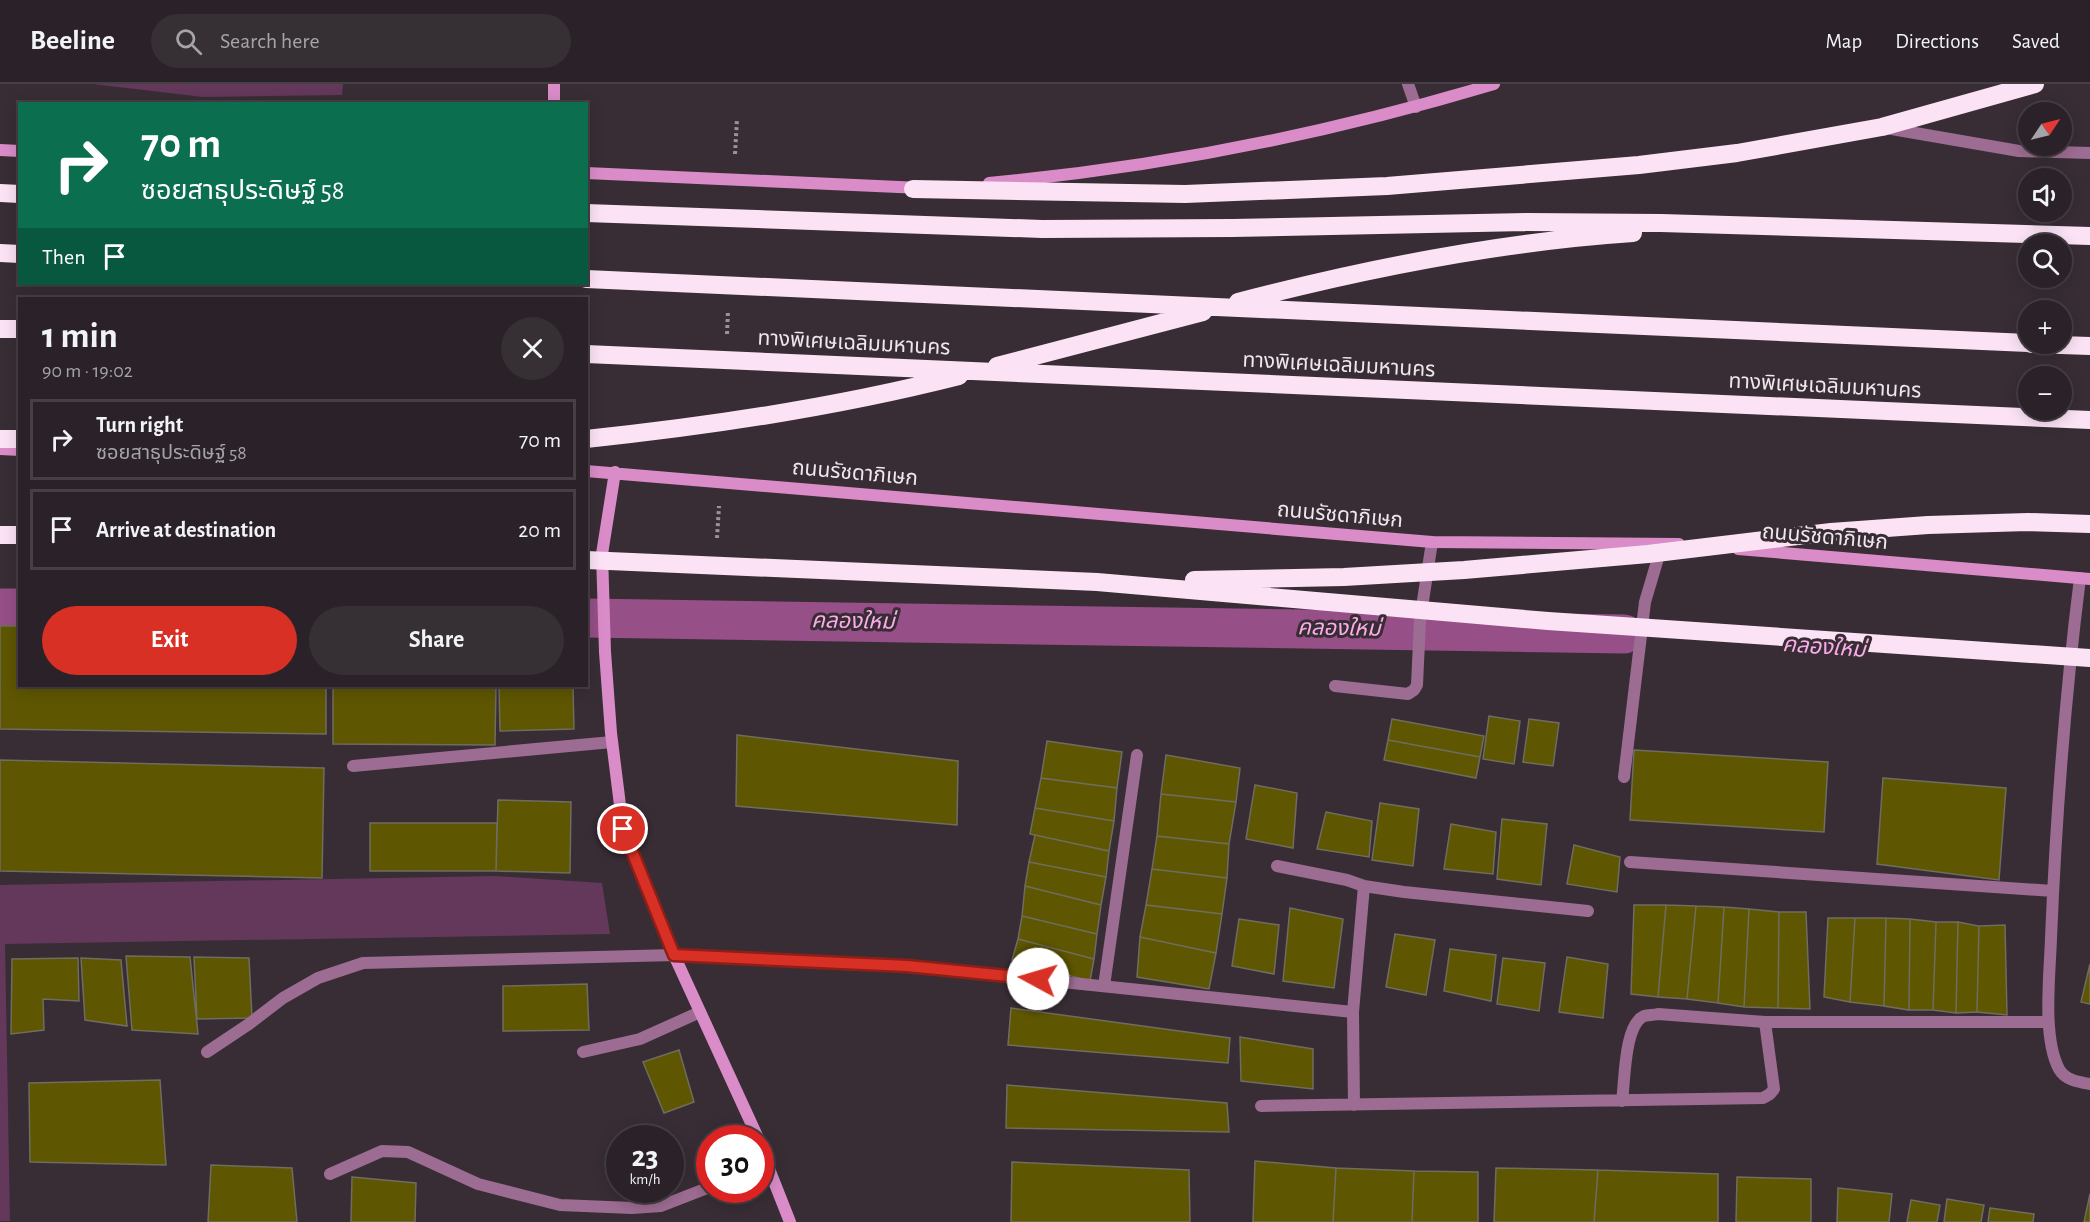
<!DOCTYPE html>
<html lang="en">
<head>
<meta charset="utf-8">
<style>
	:root { --surface:#2a2228; --page:#362f34; --text:#f1f3f6; --muted:#a5a4a8; --line:#463f45; --accent:#d93025 }
	body { margin:0; font-family:"Alegreya Sans","Noto Sans Thai",sans-serif; background:var(--page); color:var(--text); height:100vh; display:flex; flex-direction:column; font-size:22px; white-space:nowrap }
	* { box-sizing:border-box; margin:0 }
	p { font-size:20px; color:var(--muted) }
	.icon { flex:none; width:33px; height:33px; fill:none; stroke:currentColor; stroke-width:2; stroke-linecap:round; stroke-linejoin:round }
	.map { position:relative; flex:1; overflow:hidden }
	.drawer { position:absolute; left:18px; top:213px; width:570px; height:390px; display:flex; flex-direction:column; background:var(--surface); border-radius:0px; box-shadow:0 3px 15px #0003,0 0 0 2px var(--line) }
	.drawer>* { flex:none }
	.banner { position:absolute; left:18px; top:18px; width:570px; height:183px; border-radius:0px; box-shadow:0 3px 15px #0003,0 0 0 2px var(--line); background:#0b6e4f; color:#fff; overflow:hidden }
	.needle { width:39px; rotate:55deg }
	.controls { position:absolute; left:2018px; top:18px; display:grid; gap:12px }
	.controls a { display:grid; place-items:center; width:54px; height:54px; border-radius:50%; background:var(--surface); box-shadow:0 3px 15px #0003,0 0 0 2px var(--line); font-size:30px }
	.speed { position:absolute; left:606px; top:1041px; display:flex; gap:12px; font-size:30px; font-weight:700; text-align:center }
	.speed>* { display:grid; place-content:center; width:78px; height:78px; border-radius:50%; background:var(--surface); box-shadow:0 3px 15px #0003,0 0 0 2px var(--line); line-height:1 }
	.speed small { font-size:15px; font-weight:400 }
	.speed .limit { border:9px solid #d22; background:#fff; color:#111 }
	.pin { position:absolute; display:grid; place-items:center; width:51px; height:51px; color:#fff; margin:-26px; border:3px solid #fff; border-radius:50%; box-shadow:0 2px 6px #0007 }
	.me { position:absolute; width:66px; margin:-33px; rotate:276deg; stroke-linejoin:round; filter:drop-shadow(0 0 4px #0008) }
	.turn { display:flex; align-items:center; gap:21px; height:126px; padding:0 24px; font-size:27px }
	.turn .icon { width:78px; height:78px; stroke-width:2.5 }
	.turn b { display:block; font-size:42px; line-height:51px }
	.then { display:flex; align-items:center; height:57px; padding:0 24px; background:#0003; gap:12px; font-size:22px }
	.round { display:grid; place-items:center; flex:none; width:63px; height:63px; border-radius:32px; background:var(--page) }
	.head { display:flex; align-items:center; justify-content:space-between; height:102px; padding:0 24px }
	h1 { font-size:36px; font-weight:700; line-height:45px }
	.cta { display:flex; gap:12px; margin-top:auto; padding:12px 24px }
	.cta a { flex:1; height:69px; border-radius:36px; background:var(--accent); color:#fff; font-size:24px; font-weight:700; line-height:69px; text-align:center }
	.cta a+a { background:var(--page); color:var(--text) }
	ul { padding:0; list-style:none }
	li { display:flex; align-items:center; gap:18px; height:81px; margin:0 12px 9px; padding:0 12px; border:3px solid var(--line); border-radius:0px }
	li div { flex:1 }
	li b { display:block; font-size:22px }
	li em { font-style:normal }
	header { display:flex; align-items:center; gap:36px; box-sizing:border-box; height:84px; padding:0 30px; background:var(--surface); border-bottom:2px solid var(--line) }
	header strong { font-size:28px }
	nav { display:flex; gap:33px; margin-inline-start:auto; font-size:21px }
	.search { width:420px; height:54px; background:var(--page); display:flex; align-items:center; gap:15px; box-sizing:border-box; padding:0 21px; border-radius:33px; color:var(--muted); font-size:22px }
	.map>svg:first-child { display:block }
</style>
</head>
<body>
<header>
<strong>Beeline</strong>
<div class="search"><svg class="icon" aria-label="search" viewBox="0 0 24 24"><circle cx="10" cy="10" r="6"/><path d="M15 15l6 6"/></svg>Search here</div>
<nav><a>Map</a><a>Directions</a><a>Saved</a></nav>
</header>
<div class="map">
<svg width="2090" height="1138" viewBox="0 0 2090 1138">
	<rect width="100%" height="100%" fill="#382d35"/>
	<path fill="#63385a" d="M93,0H343L342,11L203,13Z
		M496,792L602,799L610,850L5,860L10,1137H0V801Z"/>
	<g fill="none" stroke-linecap="round" stroke-linejoin="round">
		<path stroke="#964f87" stroke-width="39" d="M0,524H20
			M586,534L1624,550"/>
	</g>
	<path fill="#5e5600" stroke="#6e6d5f" stroke-width="1.5" d="M0,542H20V602H326V650L0,645Z
		M333,602H496L495,661L333,660Z
		M499,602H573L574,645L500,647Z
		M1489,632L1520,637L1514,680L1483,675Z
		M1392,635L1484,652L1480,673L1388,656Z
		M1529,635L1559,639L1553,682L1523,678Z
		M737,651L958,677L957,741L736,722Z
		M1388,656L1480,673L1476,694L1384,676Z
		M1047,657L1122,668L1117,704L1041,694Z
		M1634,666L1828,678L1824,748L1630,736Z
		M1166,671L1240,684L1236,718L1161,710Z
		M0,676L324,684L322,794L0,787Z
		M1041,694L1117,704L1114,737L1035,724Z
		M1883,694L2006,704L1999,796L1877,780Z
		M1255,701L1297,709L1293,764L1246,755Z
		M1161,710L1236,718L1229,760L1157,752Z
		M498,716L571,718L570,789L496,787Z
		M1380,719L1419,725L1413,782L1372,776Z
		M1035,724L1114,737L1109,767L1030,750Z
		M1326,728L1372,737L1369,773L1317,765Z
		M1502,735L1547,740L1541,801L1497,795Z
		M370,739H497L496,787H370Z
		M1451,740L1496,748L1493,790L1444,785Z
		M1035,751L1109,767L1106,793L1029,778Z
		M1157,752L1229,760L1227,794L1152,785Z
		M1574,761L1620,773L1617,808L1567,800Z
		M1029,778L1106,793L1101,821L1025,802Z
		M1152,785L1227,794L1222,830L1146,821Z
		M1025,802L1101,821L1097,850L1022,832Z
		M1146,821L1222,830L1216,869L1140,853Z
		M1634,821H1666L1658,913L1631,910Z
		M1666,821L1696,822L1687,915L1658,913Z
		M1696,822L1724,823L1718,919L1687,915Z
		M1724,823L1749,825L1744,923L1718,919Z
		M1290,824L1343,835L1334,904L1283,897Z
		M1749,825L1779,828L1778,924L1744,923Z
		M1779,828H1806L1810,925L1778,924Z
		M1022,832L1097,850L1094,875L1018,855Z
		M1828,834H1855L1850,918L1824,913Z
		M1855,834H1886L1884,922L1850,918Z
		M1886,834L1910,835L1909,926L1884,922Z
		M1239,835L1279,841L1274,890L1232,882Z
		M1910,835L1936,838L1933,926H1909Z
		M1936,838H1958L1956,929L1933,926Z
		M1958,838L1979,842L1977,928L1956,929Z
		M2005,841L2007,931L1977,928L1979,842Z
		M1395,850L1435,856L1426,911L1386,903Z
		M1140,853L1216,869L1209,905L1137,893Z
		M1018,855L1094,875L1090,897L1012,876Z
		M1450,865L1496,871L1491,917L1444,907Z
		M126,872L190,873L198,950L132,946Z
		M194,873L249,874L252,934L197,935Z
		M1567,873L1608,880L1603,934L1559,928Z
		M78,874L79,917L43,915L44,946L11,950L12,875Z
		M81,874L121,876L127,942L85,936Z
		M1503,874L1545,879L1539,927L1497,920Z
		M2090,880V920L2081,918Z
		M587,900L589,946L503,947V902Z
		M1011,924L1230,954L1228,979L1008,961Z
		M1240,953L1313,965V1005L1241,997Z
		M679,966L694,1018L664,1029L643,978Z
		M160,996L166,1081L30,1078L29,999Z
		M1007,1001L1227,1019L1229,1048L1006,1044Z
		M1255,1077L1336,1084L1333,1138H1253Z
		M1012,1078L1189,1086L1190,1138H1011Z
		M211,1081L292,1084L297,1138H208Z
		M1336,1084L1414,1087L1412,1138H1333Z
		M1496,1084L1598,1086L1594,1138H1494Z
		M1598,1086L1718,1090V1138H1594Z
		M1414,1087L1478,1088V1138H1412Z
		M352,1093L416,1099L415,1138H351Z
		M1737,1093L1811,1095V1138H1736Z
		M1838,1104L1892,1110L1889,1138H1837Z
		M2090,1110V1138H2084Z
		M1947,1115L1984,1121L1981,1138H1944Z
		M1911,1116L1940,1121L1937,1138H1907Z
		M1990,1124L2034,1130L2033,1138H1988Z"/>
	<g fill="none" stroke-linecap="round" stroke-linejoin="round">
		<path stroke="#9b9299" stroke-width="4" stroke-dasharray="3 3" stroke-linecap="butt" d="M735,70L737,35
			M727,250L728,227
			M717,454L719,422"/>
		<path stroke="#9d6c92" stroke-width="12" d="M1408,0L1416,23
			M1886,44L2019,67L2090,69
			M353,682L612,658
			M583,968L640,955L700,928"/>
		<path stroke="#9d6c92" stroke-width="12" d="M2080,494C2065,613 2056,734 2051,854C2050,889 2042,953 2059,985C2065,996 2078,998 2090,1000
			M1335,602L1408,610L1414,606L1417,601L1420,536L1432,458
			M1624,693L1645,518L1661,464
			M1630,778L2053,807
			M1277,782L1347,796L1364,802
			M1104,902L1137,671
			M1353,928L1354,1021
			M207,968L249,940L283,914L318,894L363,879L674,871L907,882L1353,928L1364,802L1404,808L1588,827
			M1622,1017C1625,997 1624,941 1644,932C1648,931 1654,931 1658,930L1765,938H2048
			M1261,1022L1763,1014L1770,1010L1774,1005L1765,938
			M330,1090L382,1067L408,1068L478,1100L560,1121L632,1124L661,1122L710,1103"/>
		<path stroke="#da8cc8" stroke-width="12" d="M554,20V0
			M0,66L20,67
			M586,89L921,104
			M989,99C1162,83 1327,50 1494,0
			M0,365L20,366
			M586,387L1432,458L1679,460
			M615,388L602,470L605,568L611,649L623,745L674,871L758,1054
			M1738,465L2090,495
			M760,1062L790,1138"/>
		<path stroke="#fbe3f5" stroke-width="18" d="M913,105L1185,110L1387,102L1639,81L1737,69L1882,43L2035,0
			M0,109L20,110
			M586,129L1042,145L1232,144L1527,138L1661,139L2090,152
			M0,169L20,170
			M586,195L2028,259
			M1238,218C1368,184 1498,158 1633,149
			M0,245H20
			M2031,260L2090,262
			M586,270L2090,336
			M997,282L1203,228
			M0,355H20
			M586,355C711,342 837,323 959,292
			M0,451H20
			M586,476L1097,498L1548,537L2090,574
			M1194,496L1344,493L1464,486L1648,470L1831,448L1928,441L2028,438L2090,440"/>
	</g>
	<g fill="none" stroke-linecap="round" stroke-linejoin="round">
		<g stroke="#8d1f18" stroke-width="15">
			<path id="route" d="M623,745L674,871L907,882L1038,895"/>
		</g>
		<use href="#route" stroke="#d93025" stroke-width="10"/>
	</g>
	<g text-anchor="middle" dominant-baseline="central" stroke-width="6" stroke-linejoin="round" paint-order="stroke">
		<g font-size="21" fill="#eee7ec" stroke="#382d35">
			<text transform="translate(854 259) rotate(3)">ทางพิเศษเฉลิมมหานคร</text>
			<text transform="translate(1339 281) rotate(3)">ทางพิเศษเฉลิมมหานคร</text>
			<text transform="translate(1825 302) rotate(3)">ทางพิเศษเฉลิมมหานคร</text>
			<text transform="translate(855 389) rotate(5)">ถนนรัชดาภิเษก</text>
			<text transform="translate(1340 431) rotate(5)">ถนนรัชดาภิเษก</text>
			<text transform="translate(1825 453) rotate(5)">ถนนรัชดาภิเษก</text>
		</g>
		<g font-size="22" font-style="italic" fill="#faace8" stroke="#382d35">
			<text transform="translate(853 537) rotate(1)">คลองใหม่</text>
			<text transform="translate(1339 544) rotate(1)">คลองใหม่</text>
			<text transform="translate(1824 563) rotate(4)">คลองใหม่</text>
		</g>
	</g>
</svg>
<div class="controls">
<a><svg class="needle" viewBox="-14 -14 28 28"><path d="M0-13l5 13h-10z" fill="#e53935"/><path d="M0 13l5-13h-10z" fill="#a5a4a8"/></svg></a>
<a><svg class="icon" aria-label="sound" viewBox="0 0 24 24"><path d="M4 9h4l5-4v14l-5-4H4zM17 9q2 3 0 6"/></svg></a>
<a><svg class="icon" aria-label="search" viewBox="0 0 24 24"><circle cx="10" cy="10" r="6"/><path d="M15 15l6 6"/></svg></a>
<a>+</a>
<a>−</a>
</div>
<div class="speed"><div>23<small>km/h</small></div><div class="limit">30</div></div>
<div class="pin" style="left:623px;top:745px;background:#d93025"><svg class="icon" aria-label="arrive" viewBox="0 0 24 24"><path d="M6 21V4h12l-3 4 3 4H6"/></svg></div>
<svg class="me" style="left:1038px;top:895px" viewBox="-20 -20 40 40"><circle r="19" fill="#fff"/><path d="M0-13L10 11 0 6-10 11z" fill="#d93025"/></svg>
<div class="banner">
<div class="turn"><svg class="icon" aria-label="right" viewBox="0 0 24 24"><path d="M7 20v-9h11M14 6l5 5-5 5"/></svg><div><b>70 m</b>ซอยสาธุประดิษฐ์ 58</div></div>
<div class="then">Then<svg class="icon" aria-label="arrive" viewBox="0 0 24 24"><path d="M6 21V4h12l-3 4 3 4H6"/></svg></div>
</div>
<section class="drawer">
<div class="head"><div><h1>1 min</h1><p>90 m · 19:02</p></div><a class="round"><svg class="icon" aria-label="close" viewBox="0 0 24 24"><path d="M6 6l12 12M18 6L6 18"/></svg></a></div>
<ul>
<li><svg class="icon" aria-label="right" viewBox="0 0 24 24"><path d="M7 20v-9h11M14 6l5 5-5 5"/></svg><div><b>Turn right</b><p>ซอยสาธุประดิษฐ์ 58</p></div><em>70 m</em></li>
<li><svg class="icon" aria-label="arrive" viewBox="0 0 24 24"><path d="M6 21V4h12l-3 4 3 4H6"/></svg><div><b>Arrive at destination</b></div><em>20 m</em></li>
</ul>
<div class="cta"><a>Exit</a><a>Share</a></div>
</section>
</div>
</body>
</html>
